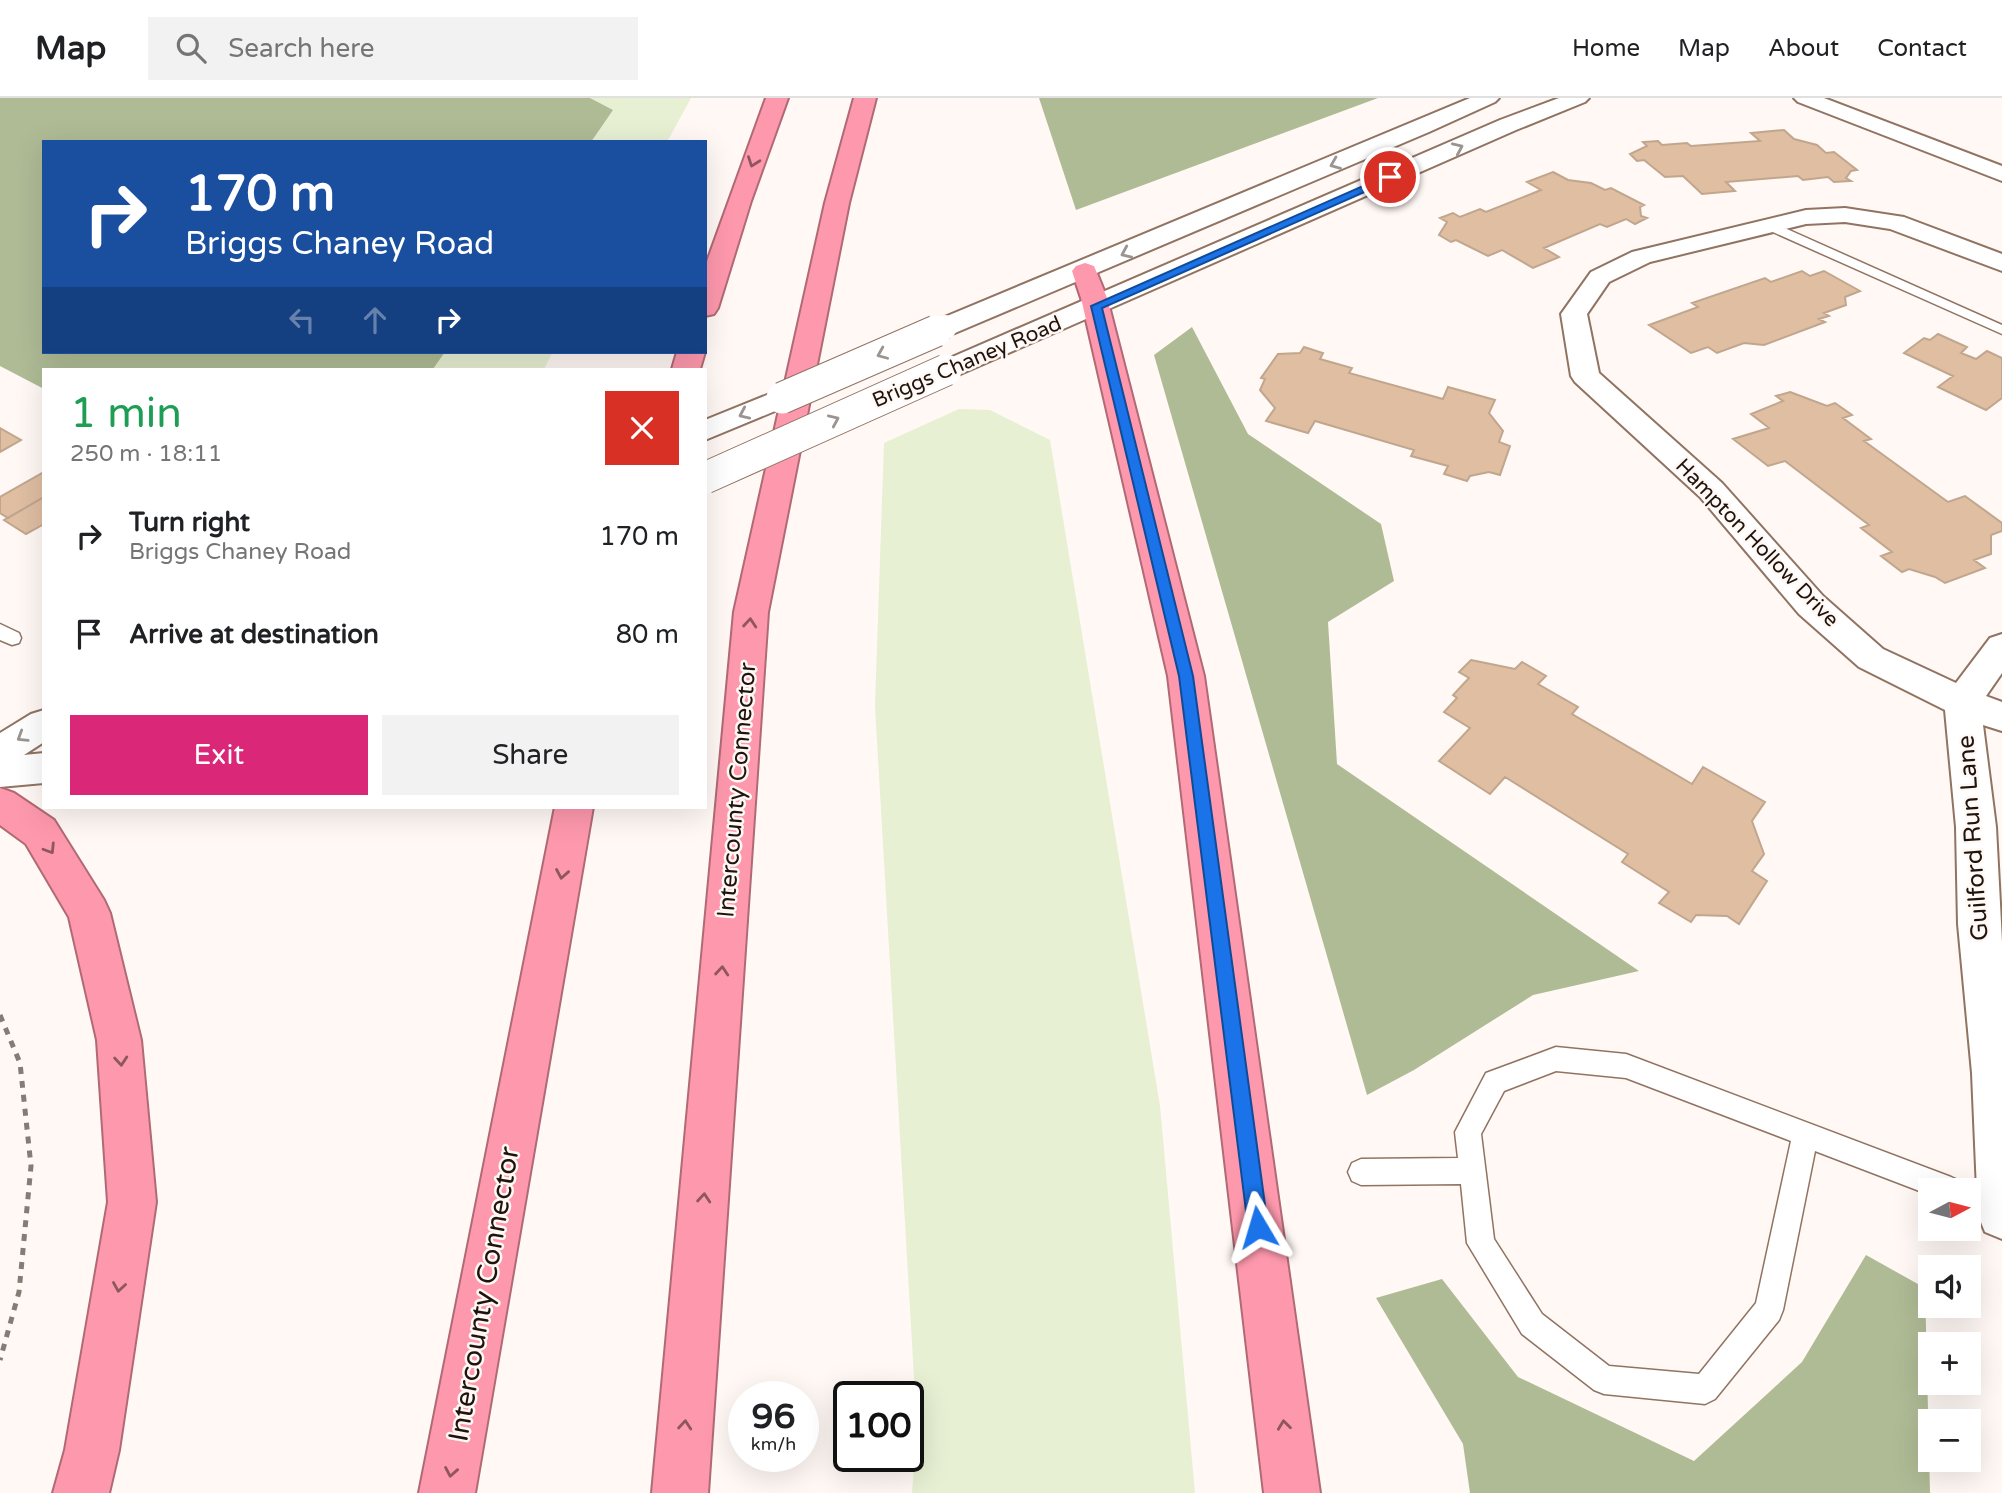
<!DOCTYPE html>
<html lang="en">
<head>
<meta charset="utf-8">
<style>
	:root { --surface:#fff; --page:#f2f2f2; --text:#202124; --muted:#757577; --line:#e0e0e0; --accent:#db2777 }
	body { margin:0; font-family:"Varela Round",sans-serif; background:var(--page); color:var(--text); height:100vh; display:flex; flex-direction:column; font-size:26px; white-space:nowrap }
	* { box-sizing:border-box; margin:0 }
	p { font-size:23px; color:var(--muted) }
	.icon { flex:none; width:38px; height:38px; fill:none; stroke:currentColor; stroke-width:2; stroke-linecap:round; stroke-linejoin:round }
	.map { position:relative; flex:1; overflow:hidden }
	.panel { position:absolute; left:42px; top:270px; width:665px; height:441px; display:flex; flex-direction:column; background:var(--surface); border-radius:0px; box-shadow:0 7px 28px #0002 }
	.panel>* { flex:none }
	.hud { position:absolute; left:42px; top:42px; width:665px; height:214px; border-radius:0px; box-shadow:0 7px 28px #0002; background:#1a4fa0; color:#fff; overflow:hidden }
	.needle { width:46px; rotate:83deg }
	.tools { position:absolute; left:1918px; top:1080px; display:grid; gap:14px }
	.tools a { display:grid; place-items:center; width:63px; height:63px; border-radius:0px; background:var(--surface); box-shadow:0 7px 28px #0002; font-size:35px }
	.speed { position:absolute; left:728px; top:1283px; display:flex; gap:14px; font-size:35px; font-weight:700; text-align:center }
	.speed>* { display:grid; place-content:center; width:91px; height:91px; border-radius:50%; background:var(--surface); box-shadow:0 7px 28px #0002; line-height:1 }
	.speed small { font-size:18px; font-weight:400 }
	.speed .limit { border:4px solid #111; border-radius:10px; background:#fff; color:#111 }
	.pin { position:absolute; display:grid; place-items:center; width:60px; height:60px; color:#fff; margin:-30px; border:4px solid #fff; border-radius:50%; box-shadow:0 2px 7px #0007 }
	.me { position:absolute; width:77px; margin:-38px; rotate:353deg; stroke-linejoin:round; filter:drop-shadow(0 0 5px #0008) }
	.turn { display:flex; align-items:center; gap:24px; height:147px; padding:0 28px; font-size:32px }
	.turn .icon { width:91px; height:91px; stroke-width:2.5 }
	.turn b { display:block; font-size:49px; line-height:60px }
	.lanes { display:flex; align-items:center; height:66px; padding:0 28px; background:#0003; justify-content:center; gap:35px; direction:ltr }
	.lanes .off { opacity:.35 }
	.round { display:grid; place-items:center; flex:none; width:74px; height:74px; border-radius:0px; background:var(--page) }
	.overview { display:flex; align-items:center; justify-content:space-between; height:119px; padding:0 28px }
	h1 { font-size:42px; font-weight:600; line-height:52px; color:#1e9e55 }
	.cta { display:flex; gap:14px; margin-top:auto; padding:14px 28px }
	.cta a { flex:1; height:80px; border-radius:0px; background:var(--accent); color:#fff; font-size:28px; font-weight:600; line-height:80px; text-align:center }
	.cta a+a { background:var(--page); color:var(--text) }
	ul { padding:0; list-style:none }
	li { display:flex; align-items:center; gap:21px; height:98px; padding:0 28px }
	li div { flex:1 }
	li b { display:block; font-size:26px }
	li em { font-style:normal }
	header { display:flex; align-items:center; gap:42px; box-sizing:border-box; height:98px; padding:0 35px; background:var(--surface); border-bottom:2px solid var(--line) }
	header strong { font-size:33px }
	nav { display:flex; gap:38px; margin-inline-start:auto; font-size:24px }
	.search { width:490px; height:63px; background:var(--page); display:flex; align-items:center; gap:18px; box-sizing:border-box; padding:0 24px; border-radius:0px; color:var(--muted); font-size:26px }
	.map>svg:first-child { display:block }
</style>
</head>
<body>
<header>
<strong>Map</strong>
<div class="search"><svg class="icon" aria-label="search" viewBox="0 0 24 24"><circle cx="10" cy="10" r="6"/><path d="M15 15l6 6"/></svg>Search here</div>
<nav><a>Home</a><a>Map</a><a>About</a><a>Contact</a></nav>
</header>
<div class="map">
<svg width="2002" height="1395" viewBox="0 0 2002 1395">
	<rect width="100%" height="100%" fill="#fff8f4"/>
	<path fill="#e7f0d3" d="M590,0H691L667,44H591L612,12Z
		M445,254H553L544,271H433Z
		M959,311L990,312L1050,342L1160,1008L1195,1395H912L917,1331L875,608L884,345Z"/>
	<path fill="#afbb95" d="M0,0H590L613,12L591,44H44V254H445L433,271H44V291L0,268Z
		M1039,0H1378L1076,112Z
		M1192,229L1248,336L1381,426L1394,483L1328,524L1337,666L1639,873L1533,897L1414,972L1367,997L1154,257Z
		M1866,1157L1925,1190L1930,1395H1470L1463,1346L1376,1200L1442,1181L1518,1279L1694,1363L1802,1264Z"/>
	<path fill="#dfbea2" stroke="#c1a68e" stroke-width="2" d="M1784,32L1794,41L1817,47L1826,55L1834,54L1857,72L1851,73L1846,80L1851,83L1834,84L1828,79L1803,82L1798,78L1726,84L1735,93L1702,96L1683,78L1665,79L1644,62L1637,63L1630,56L1647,48L1643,44L1658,43L1662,47L1687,45L1691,48L1760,43L1751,35Z
		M1553,74L1568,82L1591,85L1605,92L1611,90L1644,107L1640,109L1641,118L1647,120L1635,126L1626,121L1607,129L1600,126L1544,150L1559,159L1533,170L1502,152L1488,158L1456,142L1451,144L1439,137L1447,124L1440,120L1453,115L1460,119L1480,111L1486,114L1541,92L1527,84Z
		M1802,173L1810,178L1824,173L1860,193L1845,199L1846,207L1824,215L1829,218L1819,221L1825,224L1764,247L1744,245L1717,255L1708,249L1691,255L1649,227L1698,209L1692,205L1765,180L1771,184Z
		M1938,236L1967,249L1961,255L1976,261L1987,253L2002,260V300L1986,312L1938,289L1953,278L1904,255L1924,240L1930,242Z
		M1304,249L1323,255L1320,261L1352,270L1349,275L1443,301L1448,289L1495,302L1489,315L1503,333L1499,344L1510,348L1500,377L1489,374L1470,378L1467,383L1444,376L1448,368L1411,358L1414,352L1315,323L1308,335L1266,323L1275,310L1260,292L1265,281L1261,280L1278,256L1300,255Z
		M1790,294L1827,308L1835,305L1852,317L1843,320L1871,341L1864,343L1948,404L1965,398L2002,425V433L1991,437V456L1974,462L1985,470L1945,485L1935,479L1909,471L1902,474L1881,458L1892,454L1861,430L1869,427L1785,363L1768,368L1733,341L1769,330L1751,316L1783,303L1776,298Z
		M0,330L21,342L0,354Z
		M44,374V399L8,420L0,415V399Z
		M44,399V426L37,430L26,436L4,422Z
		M1471,562L1515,571L1522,564L1546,578L1538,586L1578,609L1572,616L1692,686L1703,669L1765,704L1752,723L1764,756L1752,773L1767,783L1739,826L1727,818L1696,817L1691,824L1659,805L1669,794L1622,764L1628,756L1505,679L1490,696L1439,663L1470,630L1444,614L1457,600L1453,597L1469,580L1459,574Z"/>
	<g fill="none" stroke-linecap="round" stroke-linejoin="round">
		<g stroke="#917362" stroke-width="3">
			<path id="service" d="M1771,124L2002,227V236L1766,131L1764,128Z
				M0,526L19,535L21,540L19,545L12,547L0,542Z
				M1556,949L1626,956L1951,1079L1960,1083L1963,1088L1969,1086L2001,1098L2002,1124L1969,1112V1092H1930V1097L1815,1053L1783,1212L1779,1222L1715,1301L1705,1306L1604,1296L1594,1292L1522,1236L1467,1145L1461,1086L1361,1087L1352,1083L1348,1074L1352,1065L1361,1061L1458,1060L1455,1034L1486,975ZM1556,973L1626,980L1791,1043L1756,1205L1699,1276L1609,1268L1542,1216L1494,1141L1481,1036L1504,993Z"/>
		</g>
		<g stroke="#917362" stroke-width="4">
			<path id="minor" d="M1845,110L1904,119L2002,156V173L1890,131L1845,124L1806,126L1650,164L1609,184L1587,216L1599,275L1722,385L1823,498L1883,551L1956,585L1990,540L2002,536V575L1986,598L2002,604V633L1983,627L1996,729L2002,844V1141L1985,1134L1978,1117L1972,975L1958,826L1956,729L1945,612L1859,569L1799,516L1700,399L1575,284L1571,278L1561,216L1591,174L1632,154L1806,112Z"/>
		</g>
		<g stroke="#917362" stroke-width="4">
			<path id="tertiary" d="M1794,0H1824L2002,68V83L1798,4Z"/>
		</g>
		<g stroke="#917362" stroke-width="4">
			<path id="secondary" d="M1470,0H1499L1495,4L1429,34L955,235L945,237L935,235L932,229L935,223Z
				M1559,0H1589L1585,4L1516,32L956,278L946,280L936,278L932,272L936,266L1500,22Z
				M782,291L792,294L796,300L792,306L705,342V322Z
				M44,612V644L24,657L44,655V685L0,689V635L31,616Z"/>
		</g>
		<g stroke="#b06a75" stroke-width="4">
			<path id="motorway" d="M766,0H788L751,103L718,210L714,216L705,218V169Z
				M854,0H876L849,105L768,514L708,1395H652L734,514L825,105Z
				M1085,165L1094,168L1107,200L1204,578L1320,1395H1264L1168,578L1081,200L1072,173L1076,168Z
				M677,254H705L700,271H672Z
				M0,690L14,695L54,722L104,802L110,815L141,942L156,1104L119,1352L109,1395H53L65,1352L108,1104L97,942L69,819L26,746L0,727Z
				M555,709H593L475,1395H419Z"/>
		</g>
		<path stroke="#857c76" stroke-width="5" stroke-dasharray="7 7" stroke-linecap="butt" d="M0,917L20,965L31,1068L19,1194L0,1262"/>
		<use href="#service" fill="#fff" fill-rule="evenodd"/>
		<use href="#minor" fill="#fff" fill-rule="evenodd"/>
		<use href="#tertiary" fill="#fff" fill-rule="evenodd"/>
		<use href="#secondary" fill="#fff" fill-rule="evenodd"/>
		<use href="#motorway" fill="#fe98ad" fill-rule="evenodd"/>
		<g stroke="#917362" stroke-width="25" stroke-linecap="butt">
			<path id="secondary-bridge-far1" d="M932,235L945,229"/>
		</g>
		<g stroke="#917362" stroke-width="33" stroke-linecap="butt">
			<path id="secondary-bridge" d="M782,300L936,233
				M705,380L946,272"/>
		</g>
		<use href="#secondary-bridge-far1" stroke="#fff" stroke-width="24"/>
		<use href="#secondary-bridge" stroke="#fff" stroke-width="31"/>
	</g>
	<defs><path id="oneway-chevron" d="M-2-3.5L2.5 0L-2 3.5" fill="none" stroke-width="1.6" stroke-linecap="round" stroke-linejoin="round" transform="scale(1.75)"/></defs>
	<g stroke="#9a9592">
		<use href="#oneway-chevron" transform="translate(1458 50) rotate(-24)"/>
		<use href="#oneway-chevron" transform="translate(1335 66) rotate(158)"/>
		<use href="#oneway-chevron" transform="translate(1126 155) rotate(156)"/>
		<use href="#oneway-chevron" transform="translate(882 256) rotate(157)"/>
		<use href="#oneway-chevron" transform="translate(744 316) rotate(156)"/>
		<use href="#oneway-chevron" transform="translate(834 322) rotate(-24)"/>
		<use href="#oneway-chevron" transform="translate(22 639) rotate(148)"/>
	</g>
	<g stroke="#8e565d">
		<use href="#oneway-chevron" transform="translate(753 64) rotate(110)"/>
		<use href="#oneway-chevron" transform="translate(750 525) rotate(-85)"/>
		<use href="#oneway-chevron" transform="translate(50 751) rotate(58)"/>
		<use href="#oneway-chevron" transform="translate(562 776) rotate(100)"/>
		<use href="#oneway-chevron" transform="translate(722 873) rotate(-85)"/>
		<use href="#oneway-chevron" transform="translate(121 963) rotate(85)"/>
		<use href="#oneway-chevron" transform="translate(704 1100) rotate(-85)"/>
		<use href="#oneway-chevron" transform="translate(119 1189) rotate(99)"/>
		<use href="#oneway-chevron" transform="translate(685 1327) rotate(-85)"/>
		<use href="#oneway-chevron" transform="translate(1284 1327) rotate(-97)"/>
		<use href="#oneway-chevron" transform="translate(451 1374) rotate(100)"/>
	</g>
	<path fill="#1a73e8" stroke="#114b97" stroke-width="2" d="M1390,76L1395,79L1394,81L1102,210L1193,578L1268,1129L1265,1137L1258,1140L1251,1137L1248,1129L1179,578L1091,208Z"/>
	<g text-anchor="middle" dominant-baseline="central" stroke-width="5" stroke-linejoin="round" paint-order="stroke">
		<g font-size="21" fill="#1f140d" stroke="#fff8f4">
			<text transform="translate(967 264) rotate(-23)">Briggs Chaney Road</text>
			<text transform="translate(1757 445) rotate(46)">Hampton Hollow Drive</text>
		</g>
		<g font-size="24" fill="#1f140d" stroke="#fff8f4">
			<text transform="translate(737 692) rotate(-85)">Intercounty Connector</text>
			<text transform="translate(1973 740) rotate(-94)">Guilford Run Lane</text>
		</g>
		<g font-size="28" fill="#1f140d" stroke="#fff8f4">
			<text transform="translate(484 1196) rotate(-80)">Intercounty Connector</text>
		</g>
	</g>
</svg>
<div class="tools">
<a><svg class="needle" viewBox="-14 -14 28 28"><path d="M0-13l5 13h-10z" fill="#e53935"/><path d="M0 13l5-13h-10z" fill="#757577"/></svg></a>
<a><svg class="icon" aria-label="sound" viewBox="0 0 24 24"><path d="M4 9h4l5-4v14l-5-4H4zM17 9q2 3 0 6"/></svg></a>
<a>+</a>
<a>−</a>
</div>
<div class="speed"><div>96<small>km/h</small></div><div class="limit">100</div></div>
<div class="pin" style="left:1390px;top:79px;background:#d93025"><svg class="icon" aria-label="arrive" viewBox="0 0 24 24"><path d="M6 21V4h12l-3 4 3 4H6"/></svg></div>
<svg class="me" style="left:1258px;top:1129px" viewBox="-20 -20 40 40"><path d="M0-17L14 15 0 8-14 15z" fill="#1a73e8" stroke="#fff" stroke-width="4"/></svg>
<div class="hud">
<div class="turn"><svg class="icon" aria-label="right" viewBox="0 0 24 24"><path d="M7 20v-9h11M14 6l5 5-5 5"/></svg><div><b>170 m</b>Briggs Chaney Road</div></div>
<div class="lanes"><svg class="icon off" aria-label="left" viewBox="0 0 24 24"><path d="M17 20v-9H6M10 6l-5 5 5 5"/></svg><svg class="icon off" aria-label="ahead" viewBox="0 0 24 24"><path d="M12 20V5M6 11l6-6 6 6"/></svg><svg class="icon" aria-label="right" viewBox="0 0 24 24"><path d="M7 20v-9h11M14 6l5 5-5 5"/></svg></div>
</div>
<section class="panel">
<div class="overview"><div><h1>1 min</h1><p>250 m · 18:11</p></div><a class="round" style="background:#d93025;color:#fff"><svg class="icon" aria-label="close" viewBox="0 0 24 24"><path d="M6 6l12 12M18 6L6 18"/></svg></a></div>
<ul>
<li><svg class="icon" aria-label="right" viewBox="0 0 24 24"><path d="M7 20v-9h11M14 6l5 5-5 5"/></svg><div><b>Turn right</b><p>Briggs Chaney Road</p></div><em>170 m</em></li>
<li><svg class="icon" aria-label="arrive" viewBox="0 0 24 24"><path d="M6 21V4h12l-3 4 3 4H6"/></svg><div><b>Arrive at destination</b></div><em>80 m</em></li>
</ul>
<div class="cta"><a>Exit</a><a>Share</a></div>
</section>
</div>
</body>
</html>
